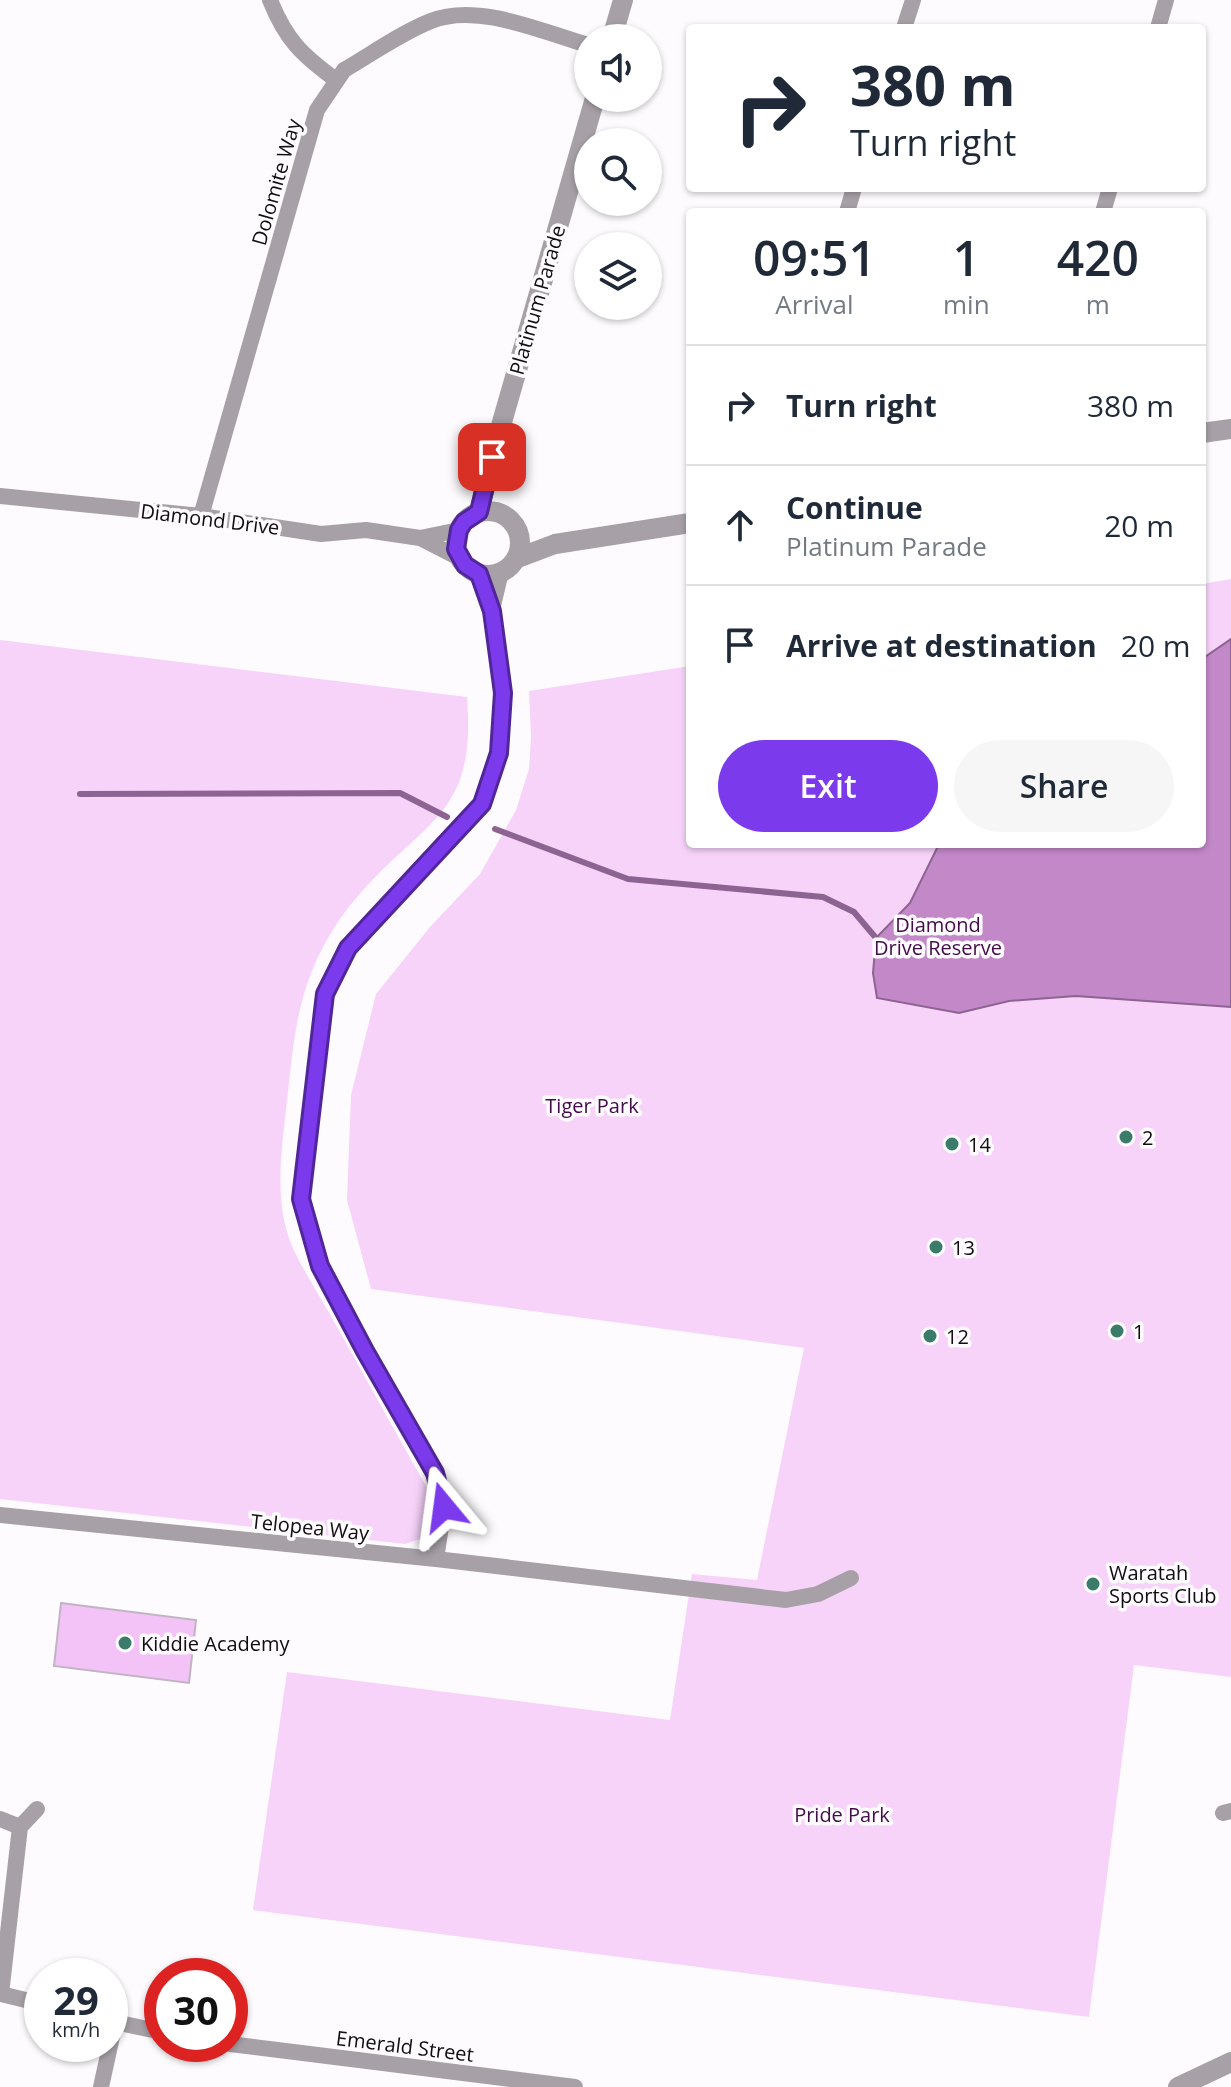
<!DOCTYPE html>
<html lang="en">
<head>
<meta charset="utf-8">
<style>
	:root { --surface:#fff; --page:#f6f6f7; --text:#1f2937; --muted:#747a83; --line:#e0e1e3; --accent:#7c3aed }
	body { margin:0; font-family:"Open Sans",sans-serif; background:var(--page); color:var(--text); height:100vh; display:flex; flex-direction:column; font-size:30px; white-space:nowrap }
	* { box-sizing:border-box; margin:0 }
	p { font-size:26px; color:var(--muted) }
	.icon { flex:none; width:44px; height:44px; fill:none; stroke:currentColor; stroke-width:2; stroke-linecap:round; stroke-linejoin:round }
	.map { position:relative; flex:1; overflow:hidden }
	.panel { position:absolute; left:686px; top:208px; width:520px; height:640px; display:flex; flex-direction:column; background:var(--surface); border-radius:8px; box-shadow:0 2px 6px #0004 }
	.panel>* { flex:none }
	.banner { position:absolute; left:686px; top:24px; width:520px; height:168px; border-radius:8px; box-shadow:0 2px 6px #0004; background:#fff; color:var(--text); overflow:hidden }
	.controls { position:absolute; left:574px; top:24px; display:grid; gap:16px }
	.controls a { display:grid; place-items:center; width:88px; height:88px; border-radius:50%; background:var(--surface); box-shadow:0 2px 6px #0004; font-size:40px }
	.speed { position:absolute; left:24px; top:1958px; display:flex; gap:16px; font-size:40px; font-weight:700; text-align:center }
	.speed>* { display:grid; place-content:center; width:104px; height:104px; border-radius:50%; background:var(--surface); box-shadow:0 2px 6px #0004; line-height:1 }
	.speed small { font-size:20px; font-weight:400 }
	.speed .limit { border:12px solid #d22; background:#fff; color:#111 }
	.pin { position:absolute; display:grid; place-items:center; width:68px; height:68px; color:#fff; margin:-34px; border-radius:16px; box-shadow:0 4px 12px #0006 }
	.me { position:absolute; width:88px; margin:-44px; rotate:344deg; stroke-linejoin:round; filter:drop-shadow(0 0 6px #0008) }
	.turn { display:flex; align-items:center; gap:28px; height:168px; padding:0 32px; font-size:36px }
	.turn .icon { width:104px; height:104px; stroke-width:2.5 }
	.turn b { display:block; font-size:56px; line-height:68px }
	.eta { display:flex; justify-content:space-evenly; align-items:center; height:136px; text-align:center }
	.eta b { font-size:48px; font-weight:600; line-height:56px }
	.cta { display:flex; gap:16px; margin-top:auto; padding:16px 32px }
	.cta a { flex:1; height:92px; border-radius:48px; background:var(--accent); color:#fff; font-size:32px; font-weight:600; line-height:92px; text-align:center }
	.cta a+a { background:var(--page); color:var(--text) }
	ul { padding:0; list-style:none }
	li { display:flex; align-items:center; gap:24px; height:120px; padding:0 32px; border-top:2px solid var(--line) }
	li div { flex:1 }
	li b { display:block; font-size:30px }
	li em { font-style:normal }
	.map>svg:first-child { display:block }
</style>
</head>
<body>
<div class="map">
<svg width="1231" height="2087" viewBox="0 0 1231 2087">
	<rect width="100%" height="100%" fill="#fdfbfe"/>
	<path fill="#f7d3fa" d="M1231,579V1677L1134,1665L1089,2017L253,1910L287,1672L670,1720L692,1574L757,1580L804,1348L371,1289L347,1200L351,1095L376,994L430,927L480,874L516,810L529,769L531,737L529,691L690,666V844H1202V584Z
		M0,640L467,697C476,812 431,816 364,889C342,913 324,941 312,971C295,1013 292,1057 287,1101C282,1148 273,1201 292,1246C304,1273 322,1299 336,1325C368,1382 399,1439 431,1495L432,1516L423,1538L405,1544L0,1499Z"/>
	<path fill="#c388c8" stroke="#8d6391" stroke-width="2" d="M1231,639V1007L1076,996L1009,1001L959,1013L877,998L873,973L876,938L910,903L939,844H1202V659Z"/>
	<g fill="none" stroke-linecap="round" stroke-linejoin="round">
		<path stroke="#8d6391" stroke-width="6" d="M80,794L400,793L447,817
			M495,829L628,879L823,897L854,912L876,938"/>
	</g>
	<path fill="#f3c2f7" stroke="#c1b4c2" stroke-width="2" d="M61,1603L196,1620L189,1683L54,1666Z"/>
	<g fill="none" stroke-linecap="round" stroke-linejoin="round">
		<path stroke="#a7a1a7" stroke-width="16" d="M270,0C286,40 302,55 336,80
			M904,28L913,0
			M1158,28L1166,0
			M847,212L854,188
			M1103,212L1110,188
			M0,496L201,516L321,534L366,530L420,538L459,558
			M201,516L317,110L344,70C373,53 401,33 431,21C477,2 543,32 588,45
			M420,538L459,530
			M492,610L501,572
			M0,1515L436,1559L786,1600L818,1594L851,1578
			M436,1559L444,1507L435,1473L365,1351L320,1266L301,1199L325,994L348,948L482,804L499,753L503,693L492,611L479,574
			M37,1809L20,1827L1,1994L42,2004
			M1223,1813L1231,1811
			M0,1819L20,1827
			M110,2021L162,2032
			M230,2044L575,2087
			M101,2087L115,2023"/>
		<path stroke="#a7a1a7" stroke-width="20" d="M612,38L623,0
			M1202,433L1231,429
			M456 543a32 32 0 1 1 64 0a32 32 0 1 1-64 0Z
			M479,512L492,457L595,98
			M518,558L555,544L690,523
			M1178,2087L1231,2062"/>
	</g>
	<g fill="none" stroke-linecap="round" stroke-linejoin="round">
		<g stroke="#51269a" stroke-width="20">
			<path id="route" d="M444,1507L435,1473L365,1351L320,1266L301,1199L325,994L348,948L482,804L499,753L503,693L492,611L479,574L465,565L456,549L459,530L464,522L479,512L492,457"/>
		</g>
		<use href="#route" stroke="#7c3aed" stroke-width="14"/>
	</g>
	<g fill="#3b7b6a" stroke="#fdfbfe" stroke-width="3">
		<circle cx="1126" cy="1137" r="8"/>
		<circle cx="952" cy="1144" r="8"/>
		<circle cx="936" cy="1247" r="8"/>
		<circle cx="1117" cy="1331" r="8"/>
		<circle cx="930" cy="1336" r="8"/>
		<circle cx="1093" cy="1584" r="8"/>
		<circle cx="125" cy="1643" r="8"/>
	</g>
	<g text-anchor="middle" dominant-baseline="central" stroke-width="7" stroke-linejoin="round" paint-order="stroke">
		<g font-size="20" fill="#100c10" stroke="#fdfbfe">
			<text transform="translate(276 182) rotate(-74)">Dolomite Way</text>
			<text transform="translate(537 300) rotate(-74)">Platinum Parade</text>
			<text transform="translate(210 519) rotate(7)">Diamond Drive</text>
			<text transform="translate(310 1527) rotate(6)">Telopea Way</text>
			<text transform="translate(405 2046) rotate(7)">Emerald Street</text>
		</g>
		<g font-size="20" fill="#430d49" stroke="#fdfbfe">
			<text x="938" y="924">Diamond<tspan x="938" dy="23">Drive Reserve</tspan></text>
			<text x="592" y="1105">Tiger Park</text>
			<text x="842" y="1814">Pride Park</text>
		</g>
		<g font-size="20" fill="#100c10" stroke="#fdfbfe" text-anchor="start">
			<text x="1142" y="1137">2</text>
			<text x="968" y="1144">14</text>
			<text x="952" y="1247">13</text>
			<text x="1133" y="1331">1</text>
			<text x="946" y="1336">12</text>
			<text x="1109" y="1572">Waratah<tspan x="1109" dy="23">Sports Club</tspan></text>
			<text x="141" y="1643">Kiddie Academy</text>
		</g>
	</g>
</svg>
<div class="controls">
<a><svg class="icon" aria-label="sound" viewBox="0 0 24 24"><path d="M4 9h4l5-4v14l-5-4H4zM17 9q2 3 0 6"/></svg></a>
<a><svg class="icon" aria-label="search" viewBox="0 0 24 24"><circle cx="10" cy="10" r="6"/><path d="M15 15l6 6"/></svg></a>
<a><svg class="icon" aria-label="layers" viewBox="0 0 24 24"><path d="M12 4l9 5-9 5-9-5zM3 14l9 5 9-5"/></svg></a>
</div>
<div class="speed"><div>29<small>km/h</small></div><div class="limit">30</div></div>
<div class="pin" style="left:492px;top:457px;background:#d93025"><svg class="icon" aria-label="arrive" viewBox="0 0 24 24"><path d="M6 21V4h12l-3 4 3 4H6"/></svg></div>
<svg class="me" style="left:444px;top:1507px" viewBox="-20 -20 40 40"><path d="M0-17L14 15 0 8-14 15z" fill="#7c3aed" stroke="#fff" stroke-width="4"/></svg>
<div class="banner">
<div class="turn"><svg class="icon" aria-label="right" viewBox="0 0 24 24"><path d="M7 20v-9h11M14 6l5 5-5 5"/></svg><div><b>380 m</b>Turn right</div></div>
</div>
<section class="panel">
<div class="eta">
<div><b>09:51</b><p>Arrival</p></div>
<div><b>1</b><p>min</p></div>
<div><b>420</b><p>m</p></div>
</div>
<ul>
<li><svg class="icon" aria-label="right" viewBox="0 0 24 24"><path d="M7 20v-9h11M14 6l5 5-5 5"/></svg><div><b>Turn right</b></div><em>380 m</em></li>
<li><svg class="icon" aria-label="ahead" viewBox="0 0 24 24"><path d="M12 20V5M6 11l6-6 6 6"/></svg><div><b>Continue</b><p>Platinum Parade</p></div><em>20 m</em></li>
<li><svg class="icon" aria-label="arrive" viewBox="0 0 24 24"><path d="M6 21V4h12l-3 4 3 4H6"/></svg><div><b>Arrive at destination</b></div><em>20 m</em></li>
</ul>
<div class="cta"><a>Exit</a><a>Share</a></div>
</section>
</div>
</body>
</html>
